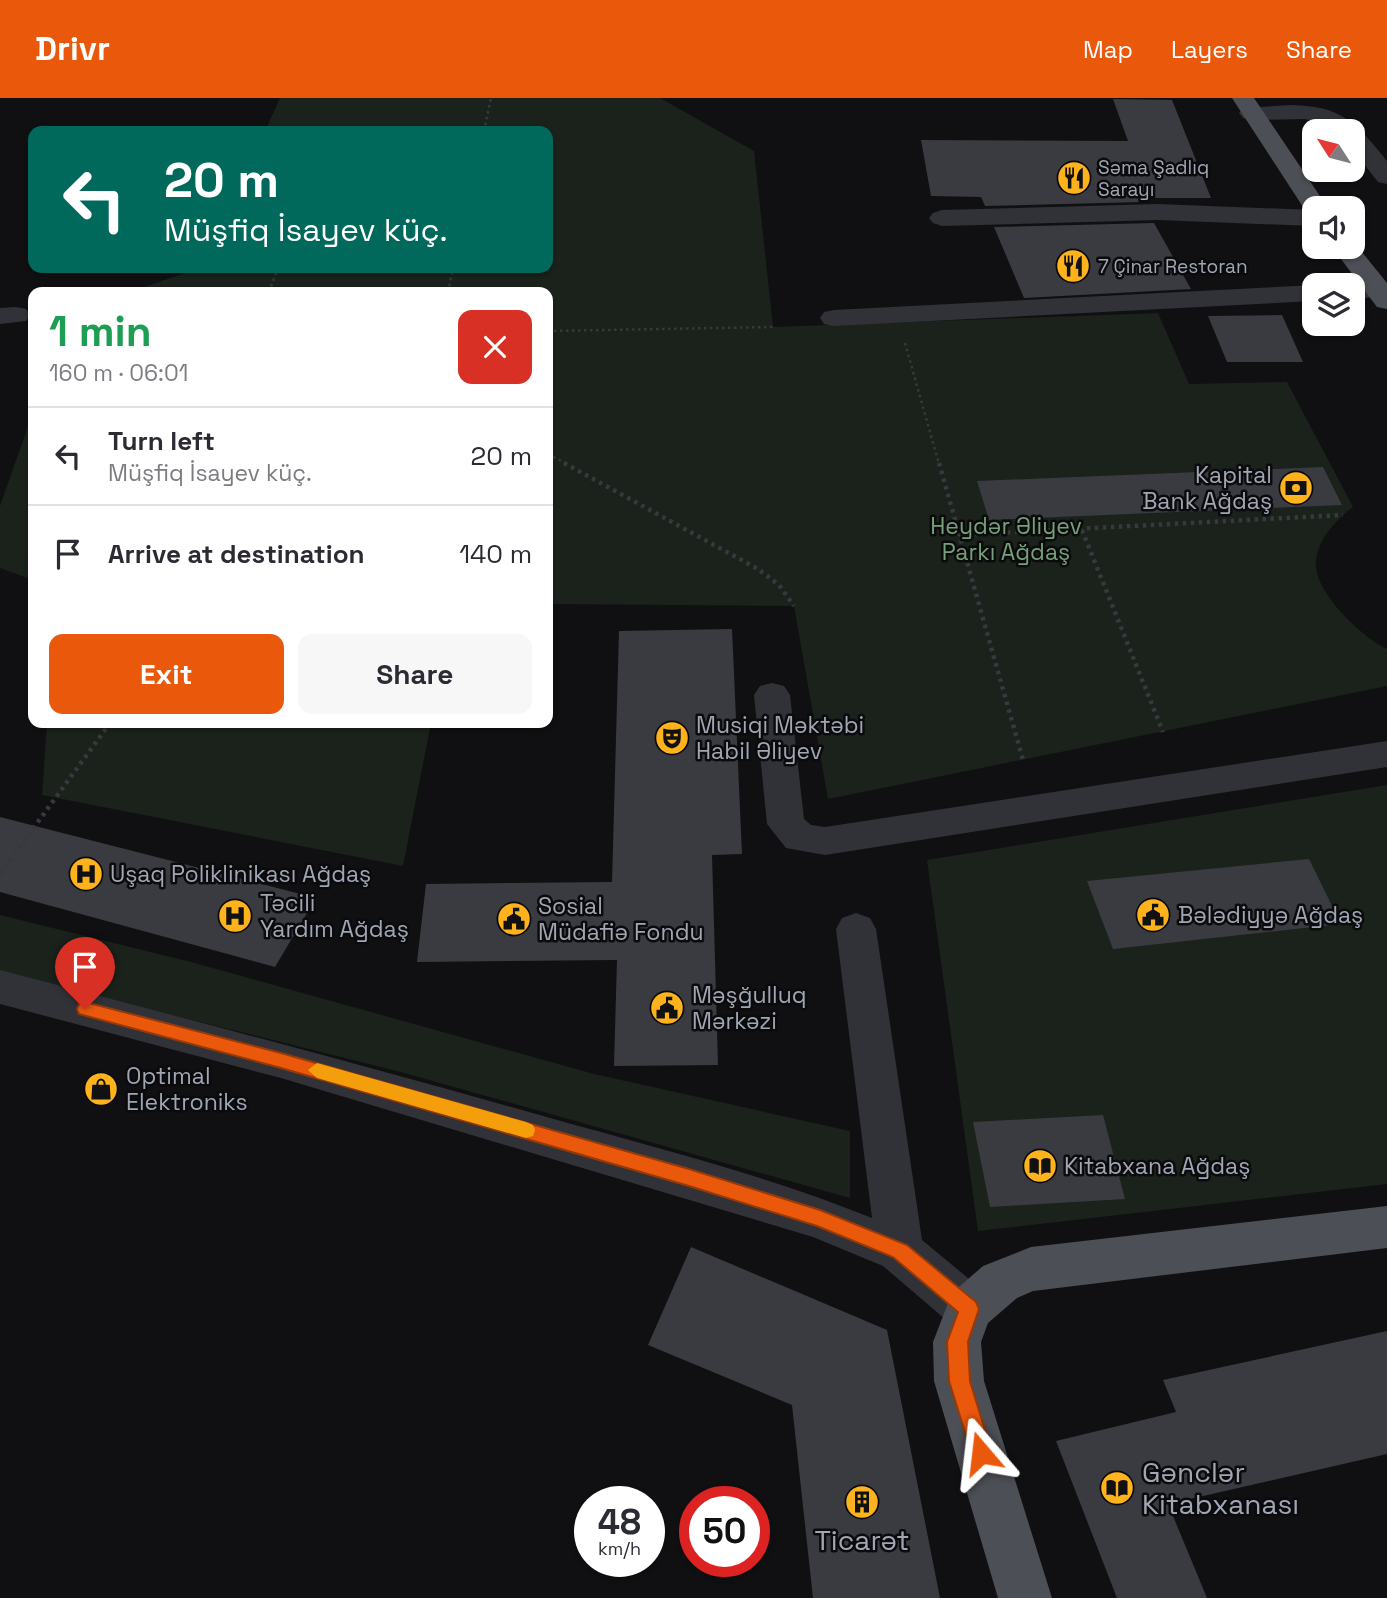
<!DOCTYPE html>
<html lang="en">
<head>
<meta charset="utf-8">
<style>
	:root { --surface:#fff; --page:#f7f7f7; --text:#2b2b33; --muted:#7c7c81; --line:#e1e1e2; --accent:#ea580c }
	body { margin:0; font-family:"Space Grotesk",sans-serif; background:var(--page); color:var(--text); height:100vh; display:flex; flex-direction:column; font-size:26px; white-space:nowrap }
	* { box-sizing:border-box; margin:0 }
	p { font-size:23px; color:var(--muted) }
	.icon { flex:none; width:38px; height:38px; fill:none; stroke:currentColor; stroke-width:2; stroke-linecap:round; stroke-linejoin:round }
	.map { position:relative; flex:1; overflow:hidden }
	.side { position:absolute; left:28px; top:189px; width:525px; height:441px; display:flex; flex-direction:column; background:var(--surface); border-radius:14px; box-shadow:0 2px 5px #0004 }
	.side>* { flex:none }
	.guide { position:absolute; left:28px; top:28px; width:525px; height:147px; border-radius:14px; box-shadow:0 2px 5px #0004; background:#00695c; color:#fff; overflow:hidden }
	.needle { width:46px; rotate:306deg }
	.buttons { position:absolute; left:1302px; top:21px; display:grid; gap:14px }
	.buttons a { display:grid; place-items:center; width:63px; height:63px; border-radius:14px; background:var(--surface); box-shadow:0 2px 5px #0004; font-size:35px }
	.speed { position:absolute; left:574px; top:1388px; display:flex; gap:14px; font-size:35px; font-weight:700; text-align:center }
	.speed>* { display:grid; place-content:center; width:91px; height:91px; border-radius:50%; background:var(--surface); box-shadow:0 2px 5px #0004; line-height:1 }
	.speed small { font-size:18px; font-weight:400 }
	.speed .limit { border:10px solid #d22; background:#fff; color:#111 }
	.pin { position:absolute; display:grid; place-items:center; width:60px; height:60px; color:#fff; margin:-72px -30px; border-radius:50% 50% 50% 0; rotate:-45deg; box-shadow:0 0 7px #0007 }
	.pin .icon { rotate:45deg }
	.me { position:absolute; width:77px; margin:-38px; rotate:343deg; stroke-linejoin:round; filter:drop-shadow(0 0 5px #0008) }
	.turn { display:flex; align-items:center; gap:24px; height:147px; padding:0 21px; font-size:32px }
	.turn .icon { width:91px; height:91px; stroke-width:2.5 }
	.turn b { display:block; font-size:49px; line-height:60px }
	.round { display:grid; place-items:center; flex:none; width:74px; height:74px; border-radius:14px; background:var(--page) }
	.head { display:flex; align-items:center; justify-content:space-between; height:119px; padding:0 21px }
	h1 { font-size:42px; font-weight:700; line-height:52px; color:#1e9e55 }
	.button { display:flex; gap:14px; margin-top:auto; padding:14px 21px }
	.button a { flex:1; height:80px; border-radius:14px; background:var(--accent); color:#fff; font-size:28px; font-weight:700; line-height:80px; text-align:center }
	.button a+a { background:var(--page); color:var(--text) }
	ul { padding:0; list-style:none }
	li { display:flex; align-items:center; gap:21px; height:98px; padding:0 21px; border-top:2px solid var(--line) }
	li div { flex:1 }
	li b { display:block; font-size:26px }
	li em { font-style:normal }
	header { display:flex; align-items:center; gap:42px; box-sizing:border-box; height:98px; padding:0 35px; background:var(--accent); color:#fff }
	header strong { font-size:33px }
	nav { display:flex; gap:38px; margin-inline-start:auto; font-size:24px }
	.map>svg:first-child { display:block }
</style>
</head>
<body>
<header>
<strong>Drivr</strong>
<nav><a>Map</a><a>Layers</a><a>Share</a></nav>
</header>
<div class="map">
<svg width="1387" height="1500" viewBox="0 0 1387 1500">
	<rect width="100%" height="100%" fill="#101012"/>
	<path fill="#1a221b" d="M280,0H660L754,53L773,229L1158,215L1189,286L1287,284L1353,409C1336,422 1320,439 1316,461C1311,492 1362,539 1387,551V588L828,701L794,508L548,506V194H130L199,170H548V33H265Z
		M33,314V482L0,470V408Z
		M47,625H431L403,768L42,697Z
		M1387,687V1086L978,1133L927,762Z
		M0,817L191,864L594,976L850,1033V1100L397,973L0,874Z"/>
	<path fill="#3a3b40" d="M1113,1L1172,2L1211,100H1140L1142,104L985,108L981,99L931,98L921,42L1128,43Z
		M1154,125L1191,191L1024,200L994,129Z
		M1282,217L1303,264H1227L1208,218Z
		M1323,369L1342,407L989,422L977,383Z
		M732,531L742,756L712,757L718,967L614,968L617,862L417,864L426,786L612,784L619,533Z
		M0,719L316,800L275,869L0,794Z
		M1309,761L1341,826L1113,851L1087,783Z
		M1103,1017L1125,1101L990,1109L973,1024Z
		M691,1149L887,1232L940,1500H813L792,1307L648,1247Z
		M1387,1233V1356L1168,1406L1207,1500H1117L1056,1343L1176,1314L1163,1282Z"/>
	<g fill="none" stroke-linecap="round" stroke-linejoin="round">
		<path stroke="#37393e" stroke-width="2.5" stroke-dasharray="2.5 3.5" stroke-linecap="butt" d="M484,33L491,0
			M269,194L278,170
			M448,194L453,170
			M548,233L773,229
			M905,245L939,366
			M548,356L567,366"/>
		<path stroke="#37393e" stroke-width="4.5" stroke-dasharray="3.5 4.5" stroke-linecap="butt" d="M564,365L758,471L779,487L794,508
			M939,365L1023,662
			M1082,432L1163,634
			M959,437L1343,417
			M0,776L110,625"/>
		<path fill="#313237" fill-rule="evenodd" d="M1291,7C1343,8 1356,25 1387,63V86L1378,84L1353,52V33H1337L1322,24L1304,21L1251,22L1243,20L1239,15L1243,10Z
			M1158,106L1314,112V128L1158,122L942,128L933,125L929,120L933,115L942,112Z
			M1379,184L1387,186V198L1353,201V187H1344Z
			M1315,187L1314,203L834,228L824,226L820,220L824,214L834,212Z
			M16,209L26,211L30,217L26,223L0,226V210Z
			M772,585L784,588L790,597L804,721L811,727L825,729L1387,643V669L825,757L786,750L767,726L754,597L760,588Z
			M856,815L870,820L876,831L922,1142L986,1195L993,1211L986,1227L969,1234L952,1227L883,1168L813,1139L281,980L0,906V872C182,919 363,967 543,1018C653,1049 766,1077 872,1120L836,831L842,820Z"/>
		<path fill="#4d4f56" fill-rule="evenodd" d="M1232,0H1254L1328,110H1314V117L1307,115Z
			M1353,143L1387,185V211L1377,209L1332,149H1353Z
			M1387,1108V1150L1033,1193L1017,1200L988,1225L981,1244L984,1283L1052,1500H998L934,1283L933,1244L952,1195L983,1168L1031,1149Z"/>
	</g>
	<path fill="#ea580c" stroke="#983908" stroke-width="2" d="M85,904L281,955L689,1071L820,1112L907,1147L976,1204L979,1211L968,1244L970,1283L992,1355L989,1363L981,1366L974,1363L949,1283L947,1244L958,1214L893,1159L817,1128L689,1088L281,970L79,916L77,911L79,906Z"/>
	<path fill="#f59e0b" d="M317,965L526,1024L533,1027L535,1032L533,1038L526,1040L317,980L308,972Z"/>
	<defs>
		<g id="restaurant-disc" transform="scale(1.75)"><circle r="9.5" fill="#feb31c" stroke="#0b0b0d"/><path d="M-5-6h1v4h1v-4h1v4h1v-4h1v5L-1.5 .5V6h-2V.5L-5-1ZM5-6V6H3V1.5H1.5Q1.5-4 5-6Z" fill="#111"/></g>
		<g id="bank-disc" transform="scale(1.75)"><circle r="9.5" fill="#feb31c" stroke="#0b0b0d"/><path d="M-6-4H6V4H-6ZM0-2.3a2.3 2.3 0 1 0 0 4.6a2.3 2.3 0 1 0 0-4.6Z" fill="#111"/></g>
		<g id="theatre-disc" transform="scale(1.75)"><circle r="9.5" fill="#feb31c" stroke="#0b0b0d"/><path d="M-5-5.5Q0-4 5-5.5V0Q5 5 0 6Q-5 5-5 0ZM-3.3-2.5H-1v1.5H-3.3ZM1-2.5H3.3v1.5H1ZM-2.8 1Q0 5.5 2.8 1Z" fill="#111"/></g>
		<g id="hospital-disc" transform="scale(1.75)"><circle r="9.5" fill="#feb31c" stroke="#0b0b0d"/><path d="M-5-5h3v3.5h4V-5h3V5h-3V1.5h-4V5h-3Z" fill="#111"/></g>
		<g id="civic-disc" transform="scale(1.75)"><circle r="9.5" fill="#feb31c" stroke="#0b0b0d"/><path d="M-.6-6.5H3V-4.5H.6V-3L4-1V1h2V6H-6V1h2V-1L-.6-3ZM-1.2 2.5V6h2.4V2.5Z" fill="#111"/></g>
		<g id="shop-disc" transform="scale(1.75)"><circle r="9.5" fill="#feb31c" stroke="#0b0b0d"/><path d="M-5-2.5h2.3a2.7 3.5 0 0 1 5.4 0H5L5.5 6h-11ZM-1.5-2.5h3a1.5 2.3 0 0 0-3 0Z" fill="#111"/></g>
		<g id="library-disc" transform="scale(1.75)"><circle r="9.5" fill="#feb31c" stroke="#0b0b0d"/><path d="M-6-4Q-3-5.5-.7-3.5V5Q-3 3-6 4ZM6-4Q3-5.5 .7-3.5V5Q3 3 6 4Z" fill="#111"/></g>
		<g id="building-disc" transform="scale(1.75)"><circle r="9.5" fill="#feb31c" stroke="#0b0b0d"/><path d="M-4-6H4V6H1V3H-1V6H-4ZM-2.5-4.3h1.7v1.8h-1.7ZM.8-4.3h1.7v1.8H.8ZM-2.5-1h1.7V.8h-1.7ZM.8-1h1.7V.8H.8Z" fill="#111"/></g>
	</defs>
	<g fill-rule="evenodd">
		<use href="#restaurant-disc" x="1074" y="80"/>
		<use href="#restaurant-disc" x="1073" y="168"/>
		<use href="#bank-disc" x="1296" y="390"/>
		<use href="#theatre-disc" x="672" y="640"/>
		<use href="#hospital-disc" x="86" y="776"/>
		<use href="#civic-disc" x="1153" y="817"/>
		<use href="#hospital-disc" x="235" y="818"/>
		<use href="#civic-disc" x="514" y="821"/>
		<use href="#civic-disc" x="667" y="910"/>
		<use href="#shop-disc" x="101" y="991"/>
		<use href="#library-disc" x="1040" y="1068"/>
		<use href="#library-disc" x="1117" y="1390"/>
		<use href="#building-disc" x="862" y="1404"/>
	</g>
	<g text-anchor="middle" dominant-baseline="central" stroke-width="5" stroke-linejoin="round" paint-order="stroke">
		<g font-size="19" fill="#a0a6b4" stroke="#0b0b0d" text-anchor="start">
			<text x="1098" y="69">Səma Şadlıq<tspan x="1098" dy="22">Sarayı</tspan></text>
			<text x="1098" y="168">7 Çinar Restoran</text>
		</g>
		<g font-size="23" fill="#a0a6b4" stroke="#0b0b0d" text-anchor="start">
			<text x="1272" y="377" text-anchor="end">Kapital<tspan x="1272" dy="26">Bank Ağdaş</tspan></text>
			<text x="696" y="627">Musiqi Məktəbi<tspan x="696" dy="26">Habil Əliyev</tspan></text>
			<text x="110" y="776">Uşaq Poliklinikası Ağdaş</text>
			<text x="260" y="805">Təcili<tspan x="260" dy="26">Yardım Ağdaş</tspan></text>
			<text x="538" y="808">Sosial<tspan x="538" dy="26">Müdafiə Fondu</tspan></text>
			<text x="1178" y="817">Bələdiyyə Ağdaş</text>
			<text x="692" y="897">Məşğulluq<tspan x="692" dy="26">Mərkəzi</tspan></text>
			<text x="126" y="978">Optimal<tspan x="126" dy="26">Elektroniks</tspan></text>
			<text x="1064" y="1068">Kitabxana Ağdaş</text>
		</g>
		<g font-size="23" fill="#76a079" stroke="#0b0b0d">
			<text x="1006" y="428">Heydər Əliyev<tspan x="1006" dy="26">Parkı Ağdaş</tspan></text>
		</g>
		<g font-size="28" fill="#a0a6b4" stroke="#0b0b0d" text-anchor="start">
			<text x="1142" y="1374">Gənclər<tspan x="1142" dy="32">Kitabxanası</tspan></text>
			<text x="862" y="1442" text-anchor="middle">Ticarət</text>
		</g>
	</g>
</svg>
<div class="buttons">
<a><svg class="needle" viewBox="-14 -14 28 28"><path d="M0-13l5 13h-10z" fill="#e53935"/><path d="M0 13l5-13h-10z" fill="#7c7c81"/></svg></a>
<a><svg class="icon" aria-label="sound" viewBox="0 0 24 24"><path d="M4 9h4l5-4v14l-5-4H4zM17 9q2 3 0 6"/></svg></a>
<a><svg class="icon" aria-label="layers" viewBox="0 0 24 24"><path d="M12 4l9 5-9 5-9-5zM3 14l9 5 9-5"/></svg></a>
</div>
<div class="speed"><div>48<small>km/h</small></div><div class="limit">50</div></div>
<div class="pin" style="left:85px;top:911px;background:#d93025"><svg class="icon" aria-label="arrive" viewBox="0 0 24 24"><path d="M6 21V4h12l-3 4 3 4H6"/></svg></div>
<svg class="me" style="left:981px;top:1355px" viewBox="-20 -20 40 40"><path d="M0-17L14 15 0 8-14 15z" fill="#ea580c" stroke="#fff" stroke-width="4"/></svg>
<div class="guide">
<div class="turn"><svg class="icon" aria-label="left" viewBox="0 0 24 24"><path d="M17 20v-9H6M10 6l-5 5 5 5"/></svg><div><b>20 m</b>Müşfiq İsayev küç.</div></div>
</div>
<section class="side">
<div class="head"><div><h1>1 min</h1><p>160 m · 06:01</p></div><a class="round" style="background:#d93025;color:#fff"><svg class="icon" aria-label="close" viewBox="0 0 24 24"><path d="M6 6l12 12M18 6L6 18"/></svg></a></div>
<ul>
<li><svg class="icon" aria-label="left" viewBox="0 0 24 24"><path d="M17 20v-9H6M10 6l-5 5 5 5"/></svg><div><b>Turn left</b><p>Müşfiq İsayev küç.</p></div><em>20 m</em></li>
<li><svg class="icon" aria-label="arrive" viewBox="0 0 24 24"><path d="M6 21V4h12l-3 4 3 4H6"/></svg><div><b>Arrive at destination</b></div><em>140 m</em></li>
</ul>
<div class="button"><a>Exit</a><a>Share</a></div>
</section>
</div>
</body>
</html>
